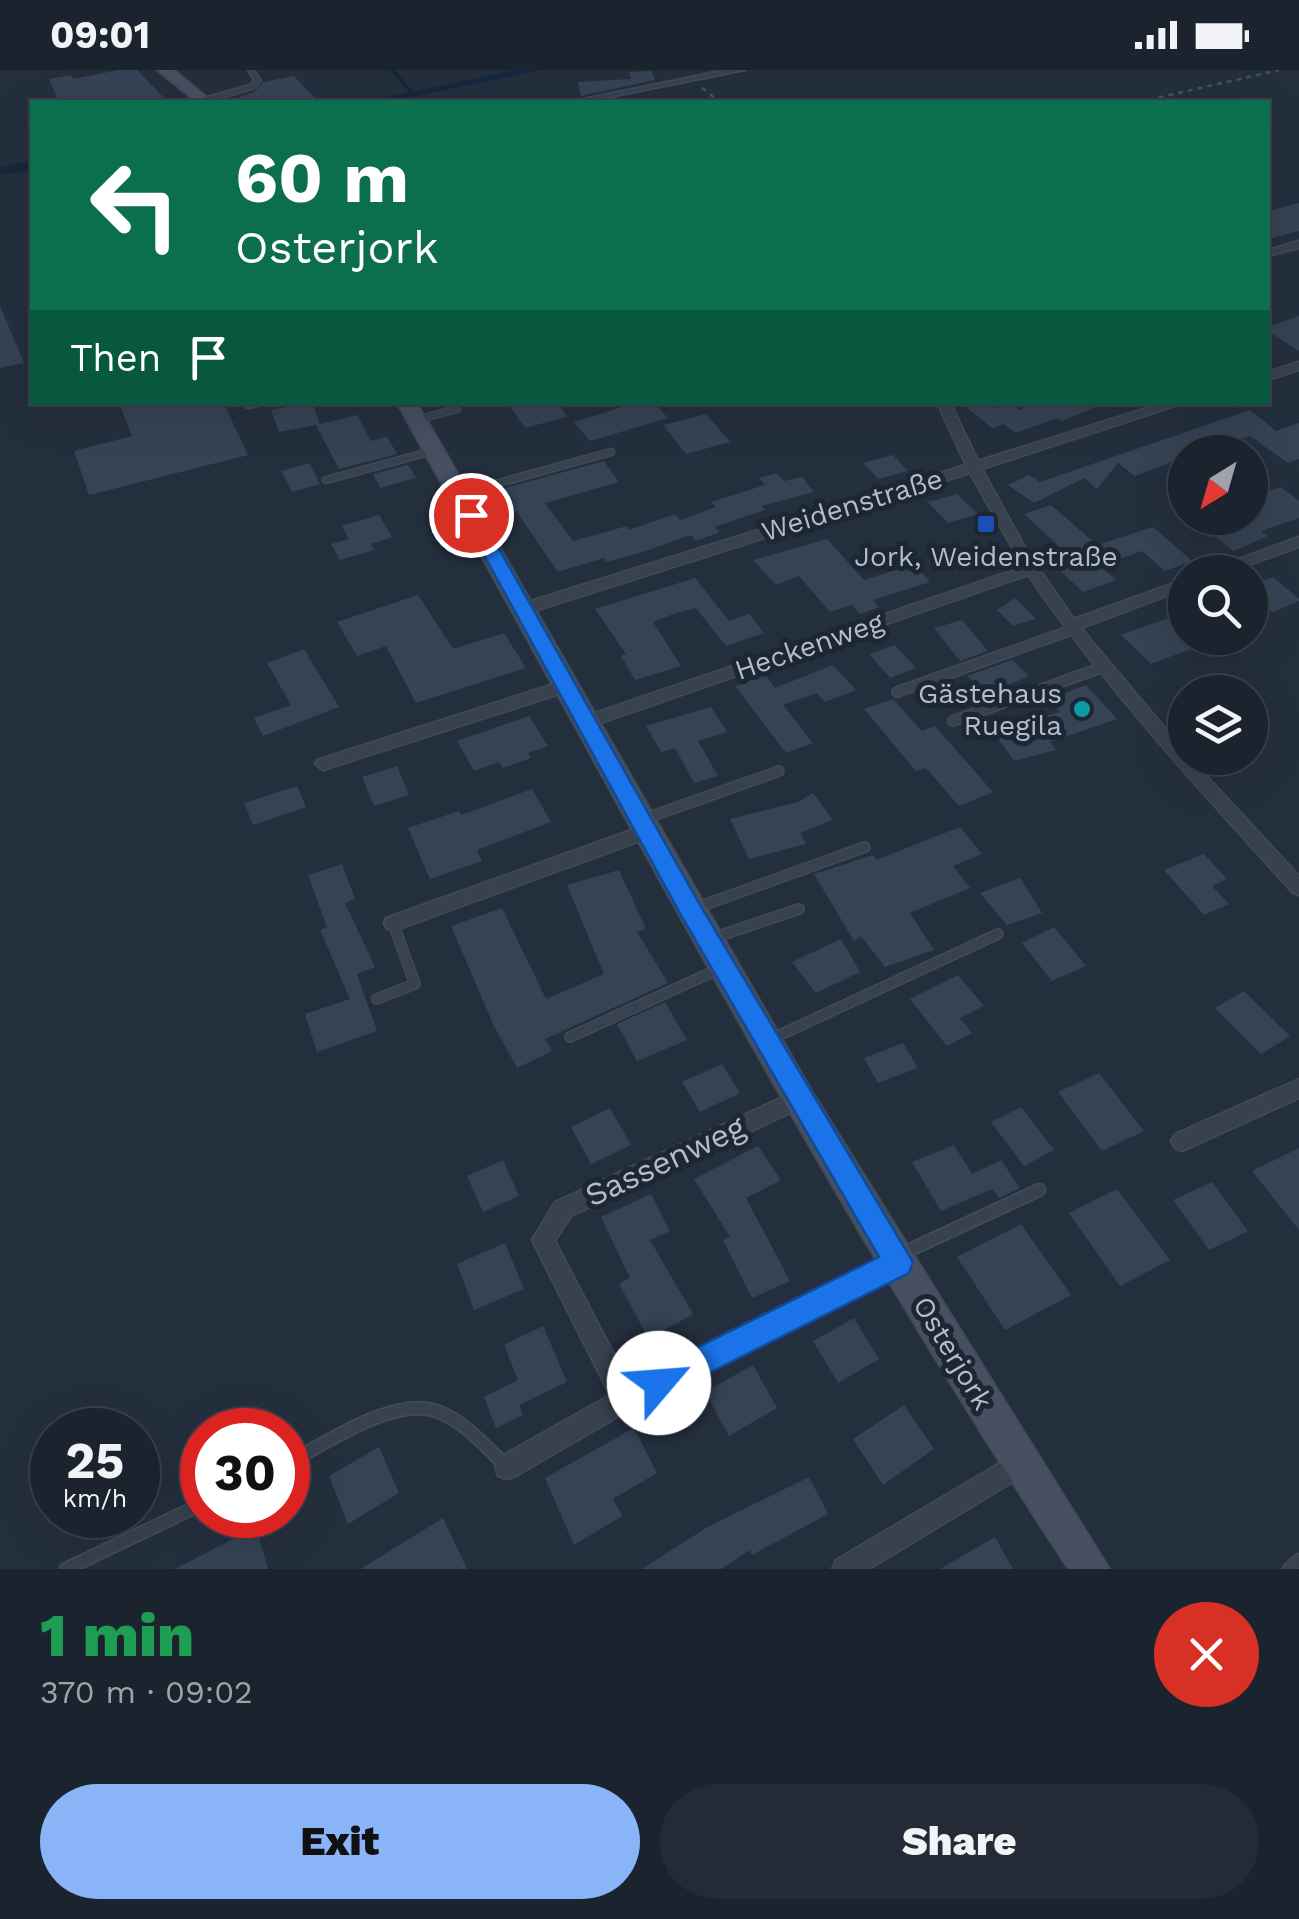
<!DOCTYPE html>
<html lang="en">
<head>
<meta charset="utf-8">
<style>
	:root { --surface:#1b232e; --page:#242b36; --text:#f1f3f6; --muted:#a0a4aa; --line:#39404a; --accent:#8ab4f8 }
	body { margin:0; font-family:"Work Sans",sans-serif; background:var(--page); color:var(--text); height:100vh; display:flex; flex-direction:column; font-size:38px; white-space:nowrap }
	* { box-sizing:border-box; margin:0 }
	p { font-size:32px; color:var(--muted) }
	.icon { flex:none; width:55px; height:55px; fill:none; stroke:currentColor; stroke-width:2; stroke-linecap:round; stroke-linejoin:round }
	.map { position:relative; height:1499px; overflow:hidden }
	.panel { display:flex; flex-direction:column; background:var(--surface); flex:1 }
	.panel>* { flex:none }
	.guide { position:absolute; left:30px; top:30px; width:1240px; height:305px; border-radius:0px; box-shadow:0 10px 40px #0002,0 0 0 2px var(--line); background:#0b6e4f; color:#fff; overflow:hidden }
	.needle { width:65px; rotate:217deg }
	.fabs { position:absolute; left:1168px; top:365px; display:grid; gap:20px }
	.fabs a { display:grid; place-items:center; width:100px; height:100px; border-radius:50%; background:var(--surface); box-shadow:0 10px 40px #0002,0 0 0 2px var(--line); font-size:50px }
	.speed { position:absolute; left:30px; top:1338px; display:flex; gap:20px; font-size:50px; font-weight:700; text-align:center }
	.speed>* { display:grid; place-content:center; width:130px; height:130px; border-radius:50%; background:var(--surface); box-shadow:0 10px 40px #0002,0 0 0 2px var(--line); line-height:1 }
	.speed small { font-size:25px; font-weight:400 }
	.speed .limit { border:15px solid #d22; background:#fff; color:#111 }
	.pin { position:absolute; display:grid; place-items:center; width:85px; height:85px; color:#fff; margin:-42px; border:5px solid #fff; border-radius:50%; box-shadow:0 2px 10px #0007 }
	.me { position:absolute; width:110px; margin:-55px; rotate:63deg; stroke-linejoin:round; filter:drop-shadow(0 0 8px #0008) }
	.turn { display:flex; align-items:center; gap:35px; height:210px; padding:0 40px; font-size:45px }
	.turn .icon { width:130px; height:130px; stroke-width:2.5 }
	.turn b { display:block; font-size:70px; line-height:85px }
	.then { display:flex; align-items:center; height:95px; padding:0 40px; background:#0003; gap:20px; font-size:38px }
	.round { display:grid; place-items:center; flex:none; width:105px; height:105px; border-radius:52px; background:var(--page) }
	.summary { display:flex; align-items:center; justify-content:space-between; height:170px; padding:0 40px }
	h1 { font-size:60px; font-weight:800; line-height:75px; color:#1e9e55 }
	.button { display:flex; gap:20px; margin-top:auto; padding:20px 40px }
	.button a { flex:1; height:115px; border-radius:60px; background:var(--accent); color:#111; font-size:40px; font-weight:800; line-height:115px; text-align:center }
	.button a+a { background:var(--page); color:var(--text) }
	.status { display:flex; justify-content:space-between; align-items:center; height:70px; padding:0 50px; background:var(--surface); direction:ltr }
	.status svg { height:28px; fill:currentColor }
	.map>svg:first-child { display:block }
</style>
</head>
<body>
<div class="status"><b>09:01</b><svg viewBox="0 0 49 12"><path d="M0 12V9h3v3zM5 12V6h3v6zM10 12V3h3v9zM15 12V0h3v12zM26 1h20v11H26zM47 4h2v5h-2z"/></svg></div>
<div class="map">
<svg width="1299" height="1499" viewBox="0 0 1299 1499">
	<rect width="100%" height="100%" fill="#242f3e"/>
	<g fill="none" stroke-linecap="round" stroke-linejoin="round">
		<path stroke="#17263c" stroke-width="4" d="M392,0L413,24"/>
		<path fill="#17263c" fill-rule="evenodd" d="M516,0H541L386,32H363Z
			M32,91V99L0,105V97Z"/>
	</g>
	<path fill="#364354" d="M119,0H137L168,32H59L49,9L71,5L73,9Z
		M651,1L655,10L581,26L578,12L631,9L629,2Z
		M294,6L318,32H242L237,28L254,22L264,12Z
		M1299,133V161L1268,169V141Z
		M0,236L24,293L0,298Z
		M1299,246V281L1268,261V257Z
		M134,332H223L248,385L89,425L74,381L132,366L120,336Z
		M312,332L320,354L358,345L370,371L387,367L397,384L339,399L316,355L279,362L271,340Z
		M507,332H557L567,347L525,358Z
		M638,332H653L668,348L590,371L574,352Z
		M982,332L994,338L1009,332L1019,340L1035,332L1105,333L1062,351L1057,348L1016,363L1004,354L992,358L967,338Z
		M1250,340L1276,361L1299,353V389L1288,393L1250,366L1198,382H1185V387L1135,406L1118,393L1097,419L1084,408L1034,433L1008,415L1029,405L1040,412Z
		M706,344L730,372L686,384L663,355Z
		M893,385L908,401L878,409L863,393Z
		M604,391L619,412L545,433L573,471L627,456L629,460L675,444L680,450L716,437L711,432L765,415L759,408L777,403L784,411L802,407L814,422L761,436L765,440L714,457L720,462L696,471L691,465L640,483L606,492L604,488L558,502L516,441L509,443L494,421Z
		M309,393L320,414L292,422L281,401Z
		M408,395L416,408L380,418L373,404Z
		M1281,417L1299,431V448L1261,461L1268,466L1234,481L1200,455L1219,448H1250V427Z
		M957,424L978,444L948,453L928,432Z
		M1051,435L1097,475L1153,457L1192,491L1165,501L1142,481L1100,496L1116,510L1083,522L1046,488L1065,482L1024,444Z
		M379,445L392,467L371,474L374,480L340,490L331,474L349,469L342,456Z
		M827,469L864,510L915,494L930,512L873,530L879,537L860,544L852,535L830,542L799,506L776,515L753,490Z
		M1273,507L1299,529V531L1273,542L1250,523V516Z
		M695,508L729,551L749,544L764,563L726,576L696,538L679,542L653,552L681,596L635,610L621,586L626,584L595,539Z
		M418,525L453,579L504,563L526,598L416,633L386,576L357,586L337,552Z
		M1015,528L1036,549L1013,556L997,540Z
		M1185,542V568L1217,569L1151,594L1121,565Z
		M962,550L988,581L960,591L934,558Z
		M895,575L916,598L890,608L869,584Z
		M304,579L339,637L263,666L254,648L291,635L267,593Z
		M1012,590L1029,606L986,625L967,606Z
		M833,595L856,620L825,632L817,623L783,635L813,673L786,683L735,616L765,605L775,618Z
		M1086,615L1117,649L1050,672L1056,680L1014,691L992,660L1060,642L1048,629Z
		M893,629L922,661L935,656L993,722L959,736L926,698L916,701L864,639Z
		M711,637L727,662L698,671L718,706L694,713L675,678L661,682L646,656Z
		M529,646L548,676L528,683L531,688L503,698L499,692L474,701L457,671Z
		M397,696L409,725L374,736L362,707Z
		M297,716L306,737L253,755L244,733Z
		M532,719L551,752L477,780L482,791L430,809L408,758L459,741L461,745Z
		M813,723L833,750L800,763L806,774L749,789L730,749L798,732Z
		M960,757L982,784L953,796L970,818L910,843L934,880L885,897L861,866L854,871L814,804L873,785L876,790Z
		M1204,784L1227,809L1212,816L1229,834L1204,845L1164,800Z
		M342,794L355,829L345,833L375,897L357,904L377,961L317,982L305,944L350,929L320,860L327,857L308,805Z
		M619,800L646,859L637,862L668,913L545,969L552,981L517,998L493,954L451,856L502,838L546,929L604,904L567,815Z
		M1020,808L1042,843L1007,855L980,823Z
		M1054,857L1086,896L1052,911L1022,873Z
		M841,869L860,902L816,923L792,892Z
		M958,905L984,936L960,948L972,963L947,976L910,929Z
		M1244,921L1290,966L1261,984L1215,938Z
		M665,932L687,970L637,991L617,954Z
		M903,973L918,998L878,1013L864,988Z
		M722,994L740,1023L700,1042L682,1012Z
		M1099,1003L1144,1061L1102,1081L1058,1022Z
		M1021,1037L1054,1080L1024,1096L991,1052Z
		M610,1038L631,1075L591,1094L571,1057Z
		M954,1075L972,1104L1001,1090L1020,1118L999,1128L992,1119L941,1141L912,1092Z
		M758,1076L781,1110L746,1128L790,1211L752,1228L723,1170L730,1167L694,1109Z
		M1299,1078V1160L1252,1101Z
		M503,1090L519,1126L483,1142L467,1106Z
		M1212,1112L1248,1161L1209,1180L1173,1130Z
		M1117,1119L1170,1190L1120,1216L1069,1143Z
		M651,1124L670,1161L650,1170L693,1244L649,1269L619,1214L630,1208L601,1147Z
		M1021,1154L1071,1225L1005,1260L957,1187Z
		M505,1173L524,1219L474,1240L457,1194Z
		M854,1248L879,1289L838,1313L813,1271Z
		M543,1256L567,1312L519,1335L523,1345L496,1358L484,1327L518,1310L504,1275Z
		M753,1295L777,1338L729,1366L705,1322Z
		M904,1335L934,1379L883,1415L853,1369Z
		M634,1358L657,1403L613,1429L622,1446L574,1475L545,1408Z
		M379,1377L399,1423L348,1454L329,1406Z
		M809,1407L828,1444L752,1485L750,1480L721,1499H642L706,1458Z
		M443,1448L467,1499H361Z
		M256,1457L268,1499H175Z
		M995,1467L1013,1499H940Z"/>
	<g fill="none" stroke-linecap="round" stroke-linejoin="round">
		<g stroke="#414a57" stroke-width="8">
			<path id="lane-far3" d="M202,31L251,17L258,11L251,0"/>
		</g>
		<g stroke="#414a57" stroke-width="9">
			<path id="lane-far2" d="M248,335L262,332
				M416,350L457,339
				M326,410L433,381
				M459,424L611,382
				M1059,564L1073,559"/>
		</g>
		<g stroke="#414a57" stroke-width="12">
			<path id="lane-far1" d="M897,622L1066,562
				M953,651L1103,597
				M644,749L779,701
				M693,839L865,777
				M710,869L799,839
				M377,929L415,914L393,853
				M570,967L721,898
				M769,970L998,864"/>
		</g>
		<g stroke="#414a57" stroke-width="15">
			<path id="lane" d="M901,1184L1039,1120
				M288,1393C325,1374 396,1324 439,1342C465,1352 485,1376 505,1395
				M66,1499L202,1434
				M1289,1499L1299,1490"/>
		</g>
		<g stroke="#414a57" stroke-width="3">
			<path id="street" d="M725,0H745L585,32H568Z
				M1299,171V178L1268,186V180Z
				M1299,292V300L1268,310V302Z
				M937,332H950L978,391L1166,332H1187L982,399L1027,481L1074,549L1185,509V519L1081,558L1185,682V688H1190L1299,806V825L1293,823C1200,720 1106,619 1028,505L592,656H580L578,652L580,648L1023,497L970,403L528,543L523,544L515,539L518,535L966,395Z
				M1299,467V477L1229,502H1209L1211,499Z
				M566,610L572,612L574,616L572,620L323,700L315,694L317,690Z
				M648,754L654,756L657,761L654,766L393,861L386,858L384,853L386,848Z
				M1299,1009V1028L1189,1078L1182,1081L1175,1078L1171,1071L1175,1064Z
				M800,1019L807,1021L810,1028L807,1035L571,1146L555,1171L630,1315L890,1184L898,1181L906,1184L909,1192L906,1200L633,1338L516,1406L507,1409L498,1406L495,1397L498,1388L610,1325L532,1170L555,1132Z
				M1020,1381L1029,1384L1032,1393L1029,1402L869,1499H832L836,1490Z"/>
		</g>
		<g stroke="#414a57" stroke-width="4">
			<path id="secondary" d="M158,0H173L212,32H197Z
				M397,332H416L810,1019L1109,1499H1069C824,1127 614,722 397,332Z"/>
		</g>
		<path stroke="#3f5557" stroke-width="2.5" stroke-dasharray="5 5" stroke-linecap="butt" d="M702,18L720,32
			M1139,32L1279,0"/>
		<use href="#lane-far3" stroke="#38414e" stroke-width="5"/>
		<use href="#lane-far2" stroke="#38414e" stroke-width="6"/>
		<use href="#lane-far1" stroke="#38414e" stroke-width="9"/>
		<use href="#lane" stroke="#38414e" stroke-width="11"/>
		<use href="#street" fill="#38414e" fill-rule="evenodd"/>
		<use href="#secondary" fill="#465061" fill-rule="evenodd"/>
	</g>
	<path fill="#1a73e8" stroke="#114b97" stroke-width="2.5" d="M471,440L480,445L699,833L913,1192L909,1203L659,1328L648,1324L644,1313L648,1302L879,1187L682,847L462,445Z"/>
	<rect fill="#1a4fb4" stroke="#1d2633" stroke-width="4" x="976" y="444" width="20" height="20" rx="5"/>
	<circle fill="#0f9aa8" stroke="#1d2633" stroke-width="4" cx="1082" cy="639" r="10"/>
	<g text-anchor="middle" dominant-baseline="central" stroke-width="10" stroke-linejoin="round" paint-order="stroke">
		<g font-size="28" fill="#b4bcc9" stroke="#1d2633">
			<text transform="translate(852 435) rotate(-17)">Weidenstraße</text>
			<text transform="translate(809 576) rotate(-19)">Heckenweg</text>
			<text transform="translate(953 1283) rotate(59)">Osterjork</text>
		</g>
		<g font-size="28" fill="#b4bcc9" stroke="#1d2633">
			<text x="986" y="486">Jork, Weidenstraße</text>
			<text x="1062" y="623" text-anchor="end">Gästehaus<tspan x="1062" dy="32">Ruegila</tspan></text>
		</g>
		<g font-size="32" fill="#b4bcc9" stroke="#1d2633">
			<text transform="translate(665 1091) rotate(-25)">Sassenweg</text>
		</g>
	</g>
</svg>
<div class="fabs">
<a><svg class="needle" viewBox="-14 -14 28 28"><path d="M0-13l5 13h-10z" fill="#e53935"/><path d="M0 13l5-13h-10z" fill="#a0a4aa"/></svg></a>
<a><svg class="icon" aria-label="search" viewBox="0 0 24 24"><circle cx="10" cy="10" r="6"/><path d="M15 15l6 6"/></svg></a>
<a><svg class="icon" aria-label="layers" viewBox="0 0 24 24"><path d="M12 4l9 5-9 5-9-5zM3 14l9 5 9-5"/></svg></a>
</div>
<div class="speed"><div>25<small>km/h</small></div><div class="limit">30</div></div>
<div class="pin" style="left:471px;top:445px;background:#d93025"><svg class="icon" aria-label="arrive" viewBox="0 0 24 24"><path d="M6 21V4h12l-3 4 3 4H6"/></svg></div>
<svg class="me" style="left:659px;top:1313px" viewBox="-20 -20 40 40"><circle r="19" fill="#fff"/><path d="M0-13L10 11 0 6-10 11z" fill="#1a73e8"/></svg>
<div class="guide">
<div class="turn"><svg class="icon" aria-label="left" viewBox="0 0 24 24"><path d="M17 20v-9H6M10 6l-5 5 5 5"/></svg><div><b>60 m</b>Osterjork</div></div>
<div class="then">Then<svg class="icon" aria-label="arrive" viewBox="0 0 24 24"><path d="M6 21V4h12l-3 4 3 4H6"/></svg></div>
</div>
</div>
<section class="panel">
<div class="summary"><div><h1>1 min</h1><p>370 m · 09:02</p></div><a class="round" style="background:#d93025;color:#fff"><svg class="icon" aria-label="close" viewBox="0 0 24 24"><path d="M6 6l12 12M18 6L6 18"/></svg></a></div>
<div class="button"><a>Exit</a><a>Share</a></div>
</section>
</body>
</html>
